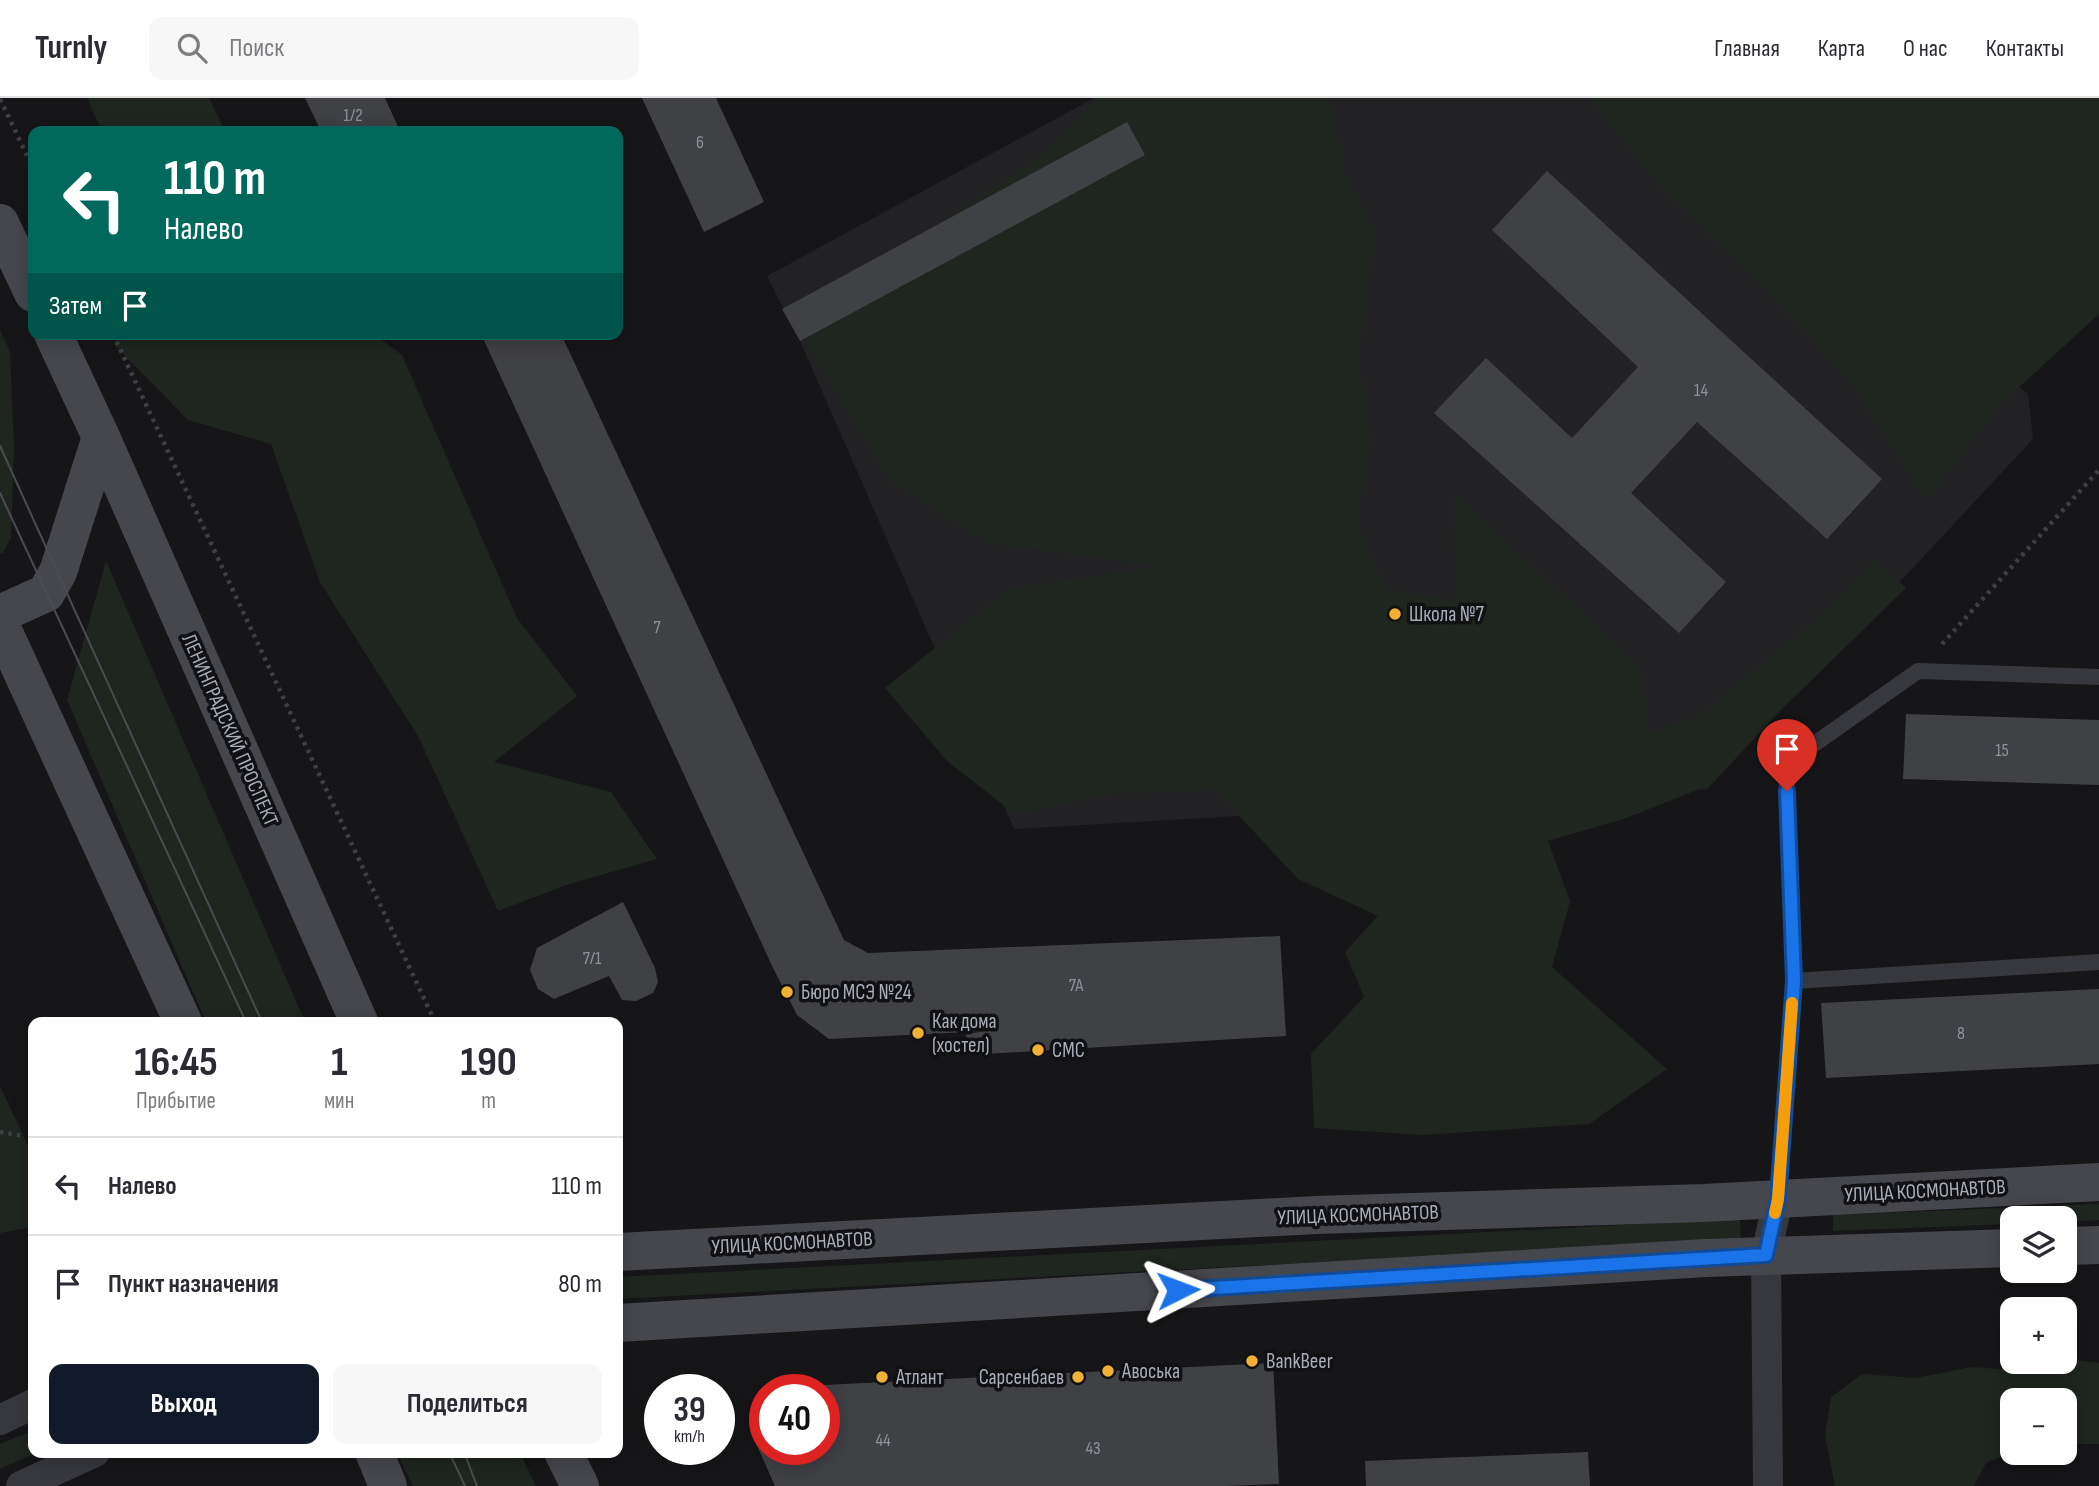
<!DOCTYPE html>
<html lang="ru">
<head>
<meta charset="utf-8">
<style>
	:root { --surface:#fff; --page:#f7f7f7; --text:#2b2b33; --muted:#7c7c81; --line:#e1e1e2; --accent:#111827 }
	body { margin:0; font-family:"Sofia Sans Condensed",sans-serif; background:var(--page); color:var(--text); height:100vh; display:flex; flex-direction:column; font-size:26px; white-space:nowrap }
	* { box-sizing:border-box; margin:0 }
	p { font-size:23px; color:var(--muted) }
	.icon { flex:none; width:38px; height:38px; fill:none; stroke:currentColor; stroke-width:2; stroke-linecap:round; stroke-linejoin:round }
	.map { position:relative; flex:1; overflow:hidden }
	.sheet { position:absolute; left:28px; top:919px; width:595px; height:441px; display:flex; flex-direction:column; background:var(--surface); border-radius:14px; box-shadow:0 4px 18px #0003 }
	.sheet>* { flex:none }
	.banner { position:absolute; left:28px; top:28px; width:595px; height:214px; border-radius:14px; box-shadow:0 4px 18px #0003; background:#00695c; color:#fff; overflow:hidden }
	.fabs { position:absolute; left:2000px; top:1108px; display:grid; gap:14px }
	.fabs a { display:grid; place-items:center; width:77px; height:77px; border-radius:14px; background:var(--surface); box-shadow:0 4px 18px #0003; font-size:35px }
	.speed { position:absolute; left:644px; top:1276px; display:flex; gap:14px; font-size:35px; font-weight:700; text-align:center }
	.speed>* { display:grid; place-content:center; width:91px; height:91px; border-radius:50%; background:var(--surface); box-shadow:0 4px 18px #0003; line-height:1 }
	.speed small { font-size:18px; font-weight:400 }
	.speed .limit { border:10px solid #d22; background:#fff; color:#111 }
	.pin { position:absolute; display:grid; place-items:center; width:60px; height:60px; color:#fff; margin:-72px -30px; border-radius:50% 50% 50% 0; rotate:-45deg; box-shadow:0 0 7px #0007 }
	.pin .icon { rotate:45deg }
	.me { position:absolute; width:77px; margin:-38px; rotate:87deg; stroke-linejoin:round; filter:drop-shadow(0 0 5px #0008) }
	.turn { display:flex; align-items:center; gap:24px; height:147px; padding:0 21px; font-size:32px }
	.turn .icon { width:91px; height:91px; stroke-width:2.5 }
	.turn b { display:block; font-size:49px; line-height:60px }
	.then { display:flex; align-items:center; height:66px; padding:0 21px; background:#0003; gap:14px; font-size:26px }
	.eta { display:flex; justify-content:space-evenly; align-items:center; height:119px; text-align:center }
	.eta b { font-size:42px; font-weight:700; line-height:49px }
	.primary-button { display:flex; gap:14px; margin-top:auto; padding:14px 21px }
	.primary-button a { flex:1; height:80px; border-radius:14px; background:var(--accent); color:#fff; font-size:28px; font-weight:700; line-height:80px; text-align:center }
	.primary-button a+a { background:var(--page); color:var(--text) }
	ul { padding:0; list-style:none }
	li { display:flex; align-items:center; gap:21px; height:98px; padding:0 21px; border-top:2px solid var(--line) }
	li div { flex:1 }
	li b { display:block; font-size:26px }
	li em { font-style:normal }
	header { display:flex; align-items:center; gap:42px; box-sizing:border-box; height:98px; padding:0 35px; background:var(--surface); border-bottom:2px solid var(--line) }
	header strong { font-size:33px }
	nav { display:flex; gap:38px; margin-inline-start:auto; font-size:24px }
	.search { width:490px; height:63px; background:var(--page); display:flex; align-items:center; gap:18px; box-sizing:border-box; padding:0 24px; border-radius:14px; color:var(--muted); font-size:26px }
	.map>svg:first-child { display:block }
</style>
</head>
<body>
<header>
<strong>Turnly</strong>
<div class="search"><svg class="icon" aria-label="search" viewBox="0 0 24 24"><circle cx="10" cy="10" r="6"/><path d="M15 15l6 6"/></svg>Поиск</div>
<nav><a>Главная</a><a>Карта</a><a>О нас</a><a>Контакты</a></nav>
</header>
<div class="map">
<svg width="2099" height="1388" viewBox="0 0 2099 1388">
	<rect width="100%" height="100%" fill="#161618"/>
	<path fill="#222225" d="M1094,0H1672L2028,296L2033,341L1707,691L1014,731L800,243L767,178Z"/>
	<path fill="#1e261f" d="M87,0H209L225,33H102Z
		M1096,0H1329L1347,80L1375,134L1359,257L1371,346L1357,427L1386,491L1456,503L1453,394L1642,571L1648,636L1698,618L1815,522L1876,462L1906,490L1778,615L1712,686L1624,721L1548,743L1570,803L1552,869L1667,971L1589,1026L1423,1037L1314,1030L1311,956L1364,899L1345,854L1378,818L1298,781L1215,692L1110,696L1015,716L948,664L885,590L1009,491L1160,468L987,445L890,383L796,229L942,123L1046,54L1098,3Z
		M1589,0H2099V216L2002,305L1926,403L1850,283L1761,188L1660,89Z
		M0,232L10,254L14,353L11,440L3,455H0Z
		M120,236H373L402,257L517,520L577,598L494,664L611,694L657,761L566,787L498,813L418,638L320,484L271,346L188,322L114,247Z
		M106,463L305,924H206L67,602Z
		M0,988L33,1058V1129L0,1135Z
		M2099,1106V1122L2065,1124V1120H2012V1126L1833,1133V1117Z
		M1740,1121L1741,1142L618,1201V1179Z
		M2070,1261L2099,1265V1346H2065V1302H2012V1354L1986,1365L1974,1388H1835L1825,1337L1831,1299L1862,1276L1916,1280L1972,1269L1999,1271Z
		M33,1332V1354L36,1355L0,1371V1346Z
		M397,1355H520L536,1388H413Z"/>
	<path fill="#404145" d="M305,0H385L400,33H321Z
		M642,0H716L764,104L704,134Z
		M1127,24L1145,57L800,243L782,211Z
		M1547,73L1882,381L1827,441L1697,324L1631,395L1726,484L1679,535L1434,315L1486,260L1572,340L1638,269L1492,132Z
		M481,236H561L844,842L868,855L1280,838L1286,938L968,957L966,936L986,933L829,941L797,917L773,870Z
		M1906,616L2099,622V687L1903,681Z
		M623,804L655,870L658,884L653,895L636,903L622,902L609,878L554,901L538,891L530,872L537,850Z
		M2099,891V966L1826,980L1821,905Z
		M1273,1265L1279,1386L1226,1388H775L750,1332L752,1306L765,1294V1351H824V1292H783V1289Z
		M1588,1354L1590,1388H1366L1365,1363Z"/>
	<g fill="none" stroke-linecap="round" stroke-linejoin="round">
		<path stroke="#3d3f44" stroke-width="4.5" stroke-dasharray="3.5 5" stroke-linecap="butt" d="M0,1L33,70
			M113,236L435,924
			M1942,546L2099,372
			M0,1034L24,1038"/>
		<path stroke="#37383d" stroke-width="16" d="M1794,883L2099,864
			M1778,1101L1794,883L1786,666L1918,573L2099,579"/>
		<path stroke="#37383d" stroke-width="30" d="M0,1322L33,1306
			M21,1388L95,1354
			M1768,1388L1766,1157L1778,1101"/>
		<path stroke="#45474d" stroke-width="38" d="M0,125L33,195
			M53,236L101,339L359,924
			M0,516L46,495L58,474L101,339
			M0,526L183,924
			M2065,1148L2099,1147
			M618,1154L1316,1117L1704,1105L2099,1084
			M618,1225L1706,1160L2012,1150
			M374,1354L388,1388
			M563,1354L580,1388"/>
		<path stroke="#4a4c52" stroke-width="2" d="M0,348L262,924
			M0,395L246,924
			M449,1354L465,1388
			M464,1354L477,1388"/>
	</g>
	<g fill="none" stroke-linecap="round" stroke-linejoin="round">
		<g stroke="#114b97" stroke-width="18">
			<path id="route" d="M1178,1192L1766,1157L1778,1101L1794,883L1787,693"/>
		</g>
		<use href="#route" stroke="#1a73e8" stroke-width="12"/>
		<path stroke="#f59e0b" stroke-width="12" d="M1775,1115L1778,1101L1792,905"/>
	</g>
	<g fill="#f2b134" stroke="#111113" stroke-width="2.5">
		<circle cx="1395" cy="516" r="7"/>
		<circle cx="787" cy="894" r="7"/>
		<circle cx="918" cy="935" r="7"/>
		<circle cx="1038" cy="952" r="7"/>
		<circle cx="1252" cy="1263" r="7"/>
		<circle cx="1108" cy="1273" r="7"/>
		<circle cx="882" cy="1279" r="7"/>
		<circle cx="1078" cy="1279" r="7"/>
	</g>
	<g text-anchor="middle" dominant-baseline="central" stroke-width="7" stroke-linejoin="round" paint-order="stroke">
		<g font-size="18" fill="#8e929b">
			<text x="353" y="17">1/2</text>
			<text x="700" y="44">6</text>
			<text x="1701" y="292">14</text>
			<text x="657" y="529">7</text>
			<text x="2002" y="652">15</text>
			<text x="592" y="860">7/1</text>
			<text x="1076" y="887">7А</text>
			<text x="1961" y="935">8</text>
			<text x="883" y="1342">44</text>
			<text x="1093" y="1350">43</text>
		</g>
		<g font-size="21" fill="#a8adb8" stroke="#111113" text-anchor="start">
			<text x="1409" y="516">Школа №7</text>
			<text x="801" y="894">Бюро МСЭ №24</text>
			<text x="932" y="923">Как дома<tspan x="932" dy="24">(хостел)</tspan></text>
			<text x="1052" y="952">СМС</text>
			<text x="1266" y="1263">BankBeer</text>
			<text x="1122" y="1273">Авоська</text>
			<text x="896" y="1279">Атлант</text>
			<text x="1064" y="1279" text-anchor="end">Сарсенбаев</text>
		</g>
		<g font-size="21" fill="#a8adb8" stroke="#111113">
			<text transform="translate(230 632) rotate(66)">ЛЕНИНГРАДСКИЙ ПРОСПЕКТ</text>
			<text transform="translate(1925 1093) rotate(-3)">УЛИЦА КОСМОНАВТОВ</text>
			<text transform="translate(1358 1117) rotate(-2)">УЛИЦА КОСМОНАВТОВ</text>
			<text transform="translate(792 1145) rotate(-3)">УЛИЦА КОСМОНАВТОВ</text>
		</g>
	</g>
</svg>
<div class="fabs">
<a><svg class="icon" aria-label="layers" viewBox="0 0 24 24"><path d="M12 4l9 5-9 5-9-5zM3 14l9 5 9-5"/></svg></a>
<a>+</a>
<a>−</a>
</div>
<div class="speed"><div>39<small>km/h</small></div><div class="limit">40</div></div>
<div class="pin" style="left:1787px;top:693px;background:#d93025"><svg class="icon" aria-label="arrive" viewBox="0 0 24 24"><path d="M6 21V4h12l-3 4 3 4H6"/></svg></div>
<svg class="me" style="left:1178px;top:1192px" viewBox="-20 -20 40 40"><path d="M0-17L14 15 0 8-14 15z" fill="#1a73e8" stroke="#fff" stroke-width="4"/></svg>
<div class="banner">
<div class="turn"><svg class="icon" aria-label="left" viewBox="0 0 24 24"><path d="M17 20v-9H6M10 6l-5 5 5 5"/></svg><div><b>110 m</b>Налево</div></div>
<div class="then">Затем<svg class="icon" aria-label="arrive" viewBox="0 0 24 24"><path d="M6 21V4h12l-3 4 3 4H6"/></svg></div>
</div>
<section class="sheet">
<div class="eta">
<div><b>16:45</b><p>Прибытие</p></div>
<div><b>1</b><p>мин</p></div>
<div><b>190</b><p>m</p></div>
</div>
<ul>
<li><svg class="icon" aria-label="left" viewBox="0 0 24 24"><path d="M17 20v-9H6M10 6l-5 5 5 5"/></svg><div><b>Налево</b></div><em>110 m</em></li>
<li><svg class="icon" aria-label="arrive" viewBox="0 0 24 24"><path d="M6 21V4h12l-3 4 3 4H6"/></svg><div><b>Пункт назначения</b></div><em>80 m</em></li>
</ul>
<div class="primary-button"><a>Выход</a><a>Поделиться</a></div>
</section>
</div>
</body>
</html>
